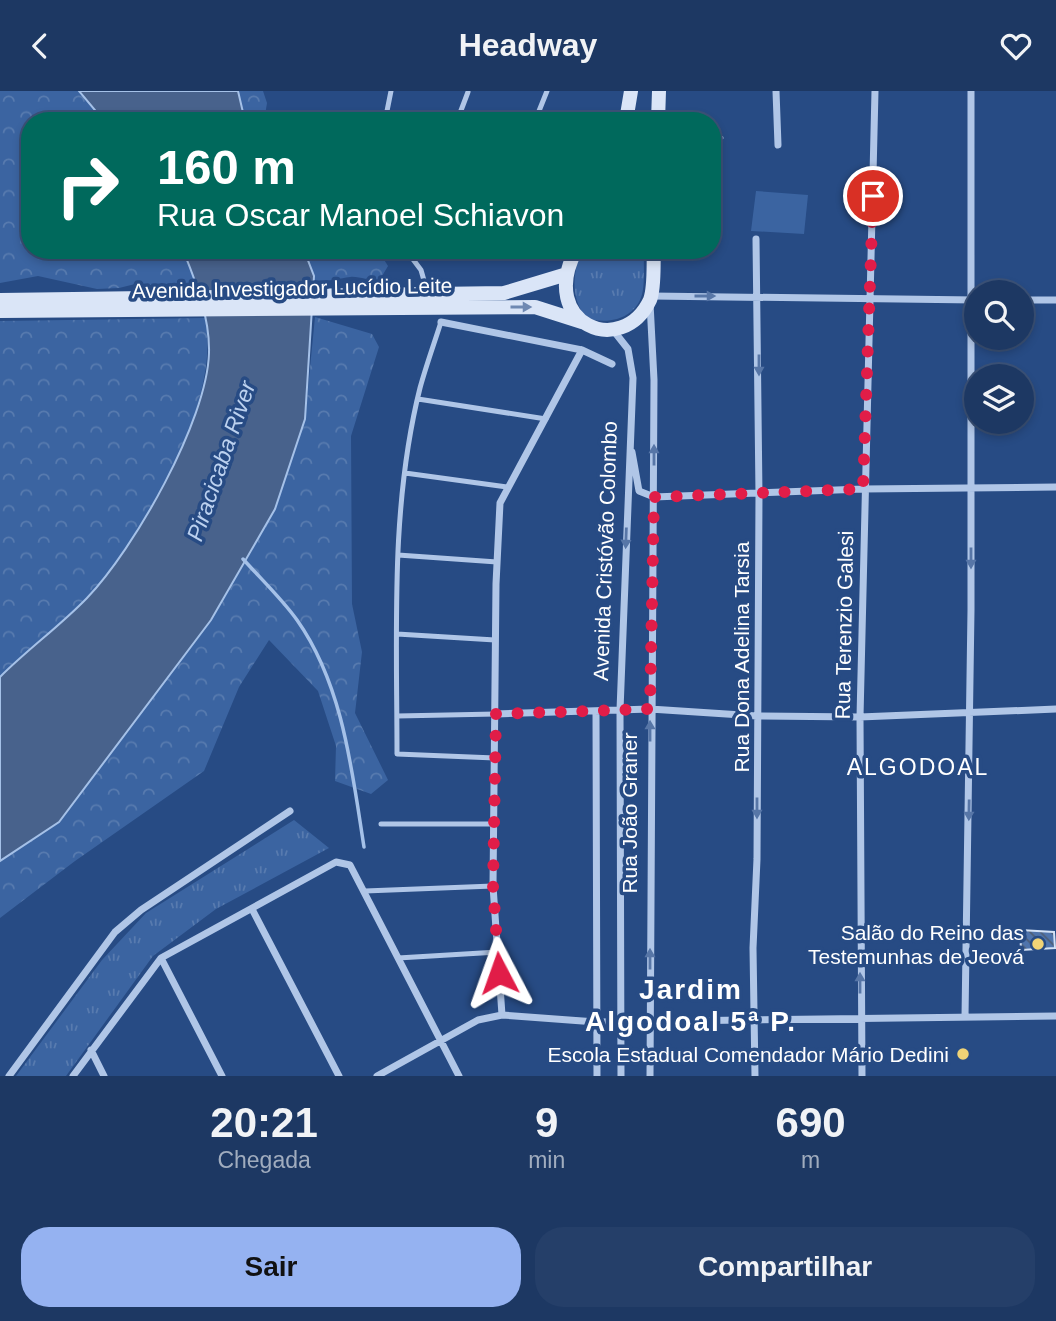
<!DOCTYPE html>
<html lang="pt">
<head>
<meta charset="utf-8">
<style>
	:root { --surface:#1d3863; --page:#253f69; --text:#f1f3f6; --muted:#a0acbe; --line:#3b5278; --accent:#95b2f1 }
	body { margin:0; font-family:Arial,sans-serif; background:var(--page); color:var(--text); height:100vh; display:flex; flex-direction:column; font-size:26px; white-space:nowrap }
	* { box-sizing:border-box; margin:0 }
	p { font-size:23px; color:var(--muted) }
	.icon { flex:none; width:38px; height:38px; fill:none; stroke:currentColor; stroke-width:2; stroke-linecap:round; stroke-linejoin:round }
	.map { position:relative; height:985px; overflow:hidden }
	.details { display:flex; flex-direction:column; background:var(--surface); flex:1 }
	.details>* { flex:none }
	.guide { position:absolute; left:21px; top:21px; width:700px; height:147px; border-radius:28px; box-shadow:0 4px 10px #0003,0 0 0 2px var(--line); background:#00695c; color:#fff; overflow:hidden }
	.tools { position:absolute; left:964px; top:189px; display:grid; gap:14px }
	.tools a { display:grid; place-items:center; width:70px; height:70px; border-radius:50%; background:var(--surface); box-shadow:0 4px 10px #0003,0 0 0 2px var(--line); font-size:35px }
	.pin { position:absolute; display:grid; place-items:center; width:60px; height:60px; color:#fff; margin:-30px; border:4px solid #fff; border-radius:50%; box-shadow:0 2px 7px #0007 }
	.me { position:absolute; width:77px; margin:-38px; rotate:356deg; stroke-linejoin:round; filter:drop-shadow(0 0 5px #0008) }
	.turn { display:flex; align-items:center; gap:24px; height:147px; padding:0 21px; font-size:32px }
	.turn .icon { width:91px; height:91px; stroke-width:2.5 }
	.turn b { display:block; font-size:49px; line-height:60px }
	.eta { display:flex; justify-content:space-evenly; align-items:center; height:119px; text-align:center }
	.eta b { font-size:42px; font-weight:700; line-height:49px }
	.primary-button { display:flex; gap:14px; margin-top:auto; padding:14px 21px }
	.primary-button a { flex:1; height:80px; border-radius:28px; background:var(--accent); color:#111; font-size:28px; font-weight:700; line-height:80px; text-align:center }
	.primary-button a+a { background:var(--page); color:var(--text) }
	header { display:flex; justify-content:space-between; align-items:center; height:91px; padding:0 21px; background:var(--surface); font-size:32px; font-weight:700 }
	.map>svg:first-child { display:block }
</style>
</head>
<body>
<header><svg class="icon" aria-label="back" viewBox="0 0 24 24"><path d="M15 5l-7 7 7 7"/></svg>Headway<svg class="icon" aria-label="heart" viewBox="0 0 24 24"><path d="M12 20l-8-8c-3-5 5-10 8-4 3-6 11-1 8 4z"/></svg></header>
<div class="map">
<svg width="1056" height="985" viewBox="0 0 1056 985">
	<defs>
		<pattern id="grass-tufts" width="24" height="20" patternUnits="userSpaceOnUse" patternTransform="scale(1.75)"><rect width="24" height="20" fill="#3b64a1"/><path d="M3 7l-1-3M5 7V3M7 7l1-3M15 17l-1-3M17 17v-4M19 17l1-3" fill="none" stroke="#587baf"/></pattern>
		<pattern id="forest-crowns" width="20" height="18" patternUnits="userSpaceOnUse" patternTransform="scale(1.75)"><rect width="20" height="18" fill="#3b64a1"/><path d="M2 6a3 3 0 1 1 6 0M12 15a3 3 0 1 1 6 0" fill="none" stroke="#587baf"/></pattern>
		<pattern id="building-back-hatch" width="6" height="6" patternUnits="userSpaceOnUse" patternTransform="scale(1.75)"><rect width="6" height="6" fill="#4f74ac"/><path d="M-1 5l2 2M0 0l6 6M5-1l2 2" fill="none" stroke="#4d5e77"/></pattern>
	</defs>
	<rect width="100%" height="100%" fill="#274b84"/>
	<path fill="url(#grass-tufts)" d="M581,159H644C643,173 646,197 640,209C630,230 605,233 586,227C570,205 573,184 581,159Z
		M294,729L329,757L216,818L153,865L66,985H16L102,869L146,822Z"/>
	<path fill="url(#forest-crowns)" d="M0,0H83L102,30H30V159H190L197,198H175L139,192L119,197L97,198L38,185L0,192Z
		M216,0H263L267,12L264,30H218Z
		M292,159H378L388,175L379,190C369,190 359,185 350,186C336,188 328,191 314,189Z
		M315,226L372,243L379,256L351,345L352,513L362,561L355,622L388,689L371,703L335,690L336,655L318,600L269,549L239,596L204,680L75,770L0,827V770L59,731L211,529L252,460L305,328Z
		M205,227C223,309 143,447 88,506C61,535 28,558 0,586V230Z"/>
	<path fill="#3b64a1" d="M756,100L808,104L804,143L751,140Z"/>
	<path fill="#48628c" stroke="#a5c1e8" stroke-width="2" d="M79,0H238L245,30H104Z
		M183,159H304L314,185L305,328L275,418L211,529L59,731L0,770V586C28,558 60,535 87,507C134,458 207,330 209,262C210,227 196,191 183,159Z"/>
	<g fill="none" stroke-linecap="round" stroke-linejoin="round">
		<path stroke="#a5c1e8" stroke-width="3.5" d="M243,468C261,488 282,508 297,529C343,594 352,680 364,756"/>
	</g>
	<path fill="url(#building-back-hatch)" stroke="#d4e2f6" stroke-width="2" d="M1020,839L1054,841L1055,857L1021,859Z"/>
	<g fill="none" stroke-linecap="round" stroke-linejoin="round">
		<path stroke="#b0c6e7" stroke-width="5" d="M385,30L391,0
			M457,30L468,1
			M535,30L547,0
			M712,46L721,47
			M406,159L421,179L427,200
			M441,231C434,253 426,275 420,297C390,416 397,541 397,663L495,667
			M418,308L546,328
			M405,382L507,396
			M398,464L497,471
			M397,543L495,549
			M397,625L496,623
			M381,733H494
			M365,800L493,795
			M398,867L498,861"/>
		<path stroke="#b0c6e7" stroke-width="7" d="M776,0L778,54
			M652,205L976,209
			M1022,209H1056
			M441,231L582,259L612,273
			M613,239L628,258L633,287L620,619L621,985
			M632,361L639,400L654,406L863,398L1056,396
			M596,621L597,985
			M496,623L650,618L757,625L860,626L1056,618
			M252,818L339,985
			M161,867L222,985
			M502,924L493,795L496,493L500,412L582,259
			M965,926L971,519V0
			M91,959L104,985
			M9,985L115,841L141,819L290,720
			M73,985L161,867L336,771L350,774L459,985
			M377,985L478,929L502,924L596,931L1056,925
			M650,985L654,289L650,212
			M755,985L753,857L757,768L759,404L756,148
			M862,985L860,626L875,0"/>
		<path stroke="#dae5f7" stroke-width="14" d="M626,30L631,0
			M658,30L659,0
			M576,159C537,233 622,268 650,209C655,196 653,173 654,159
			M0,209L504,202L567,183
			M0,220L535,216L582,231"/>
	</g>
	<defs><path id="oneway-solid" d="M-6-.8H1V-3.2L6.5 0L1 3.2V.8H-6Z" transform="scale(1.75)"/></defs>
	<g fill="#5776a7">
		<use href="#oneway-solid" transform="translate(705 205)"/>
		<use href="#oneway-solid" transform="translate(759 274) rotate(90)"/>
		<use href="#oneway-solid" transform="translate(654 364) rotate(-90)"/>
		<use href="#oneway-solid" transform="translate(626 447) rotate(92)"/>
		<use href="#oneway-solid" transform="translate(971 467) rotate(90)"/>
		<use href="#oneway-solid" transform="translate(650 640) rotate(-90)"/>
		<use href="#oneway-solid" transform="translate(757 717) rotate(90)"/>
		<use href="#oneway-solid" transform="translate(969 719) rotate(91)"/>
		<use href="#oneway-solid" transform="translate(650 868) rotate(-90)"/>
		<use href="#oneway-solid" transform="translate(860 892) rotate(-90)"/>
	</g>
	<use fill="#6f89b2" href="#oneway-solid" transform="translate(521 216)"/>
	<g fill="none" stroke-linecap="round" stroke-linejoin="round">
		<path stroke="#e11d48" stroke-width="12" stroke-dasharray="0 21.6" d="M499,882L493,795L496,623L650,618L654,406L863,398L873,105"/>
	</g>
	<g fill="#f0d376" stroke="#274b84" stroke-width="2.5">
		<circle cx="1038" cy="853" r="7"/>
		<circle cx="963" cy="963" r="7"/>
	</g>
	<g text-anchor="middle" dominant-baseline="central" stroke-width="7" stroke-linejoin="round" paint-order="stroke">
		<g font-size="21" fill="#fff" stroke="#274b84">
			<text transform="translate(292 197) rotate(-1)">Avenida Investigador Lucídio Leite</text>
			<text transform="translate(605 460) rotate(-88)">Avenida Cristóvão Colombo</text>
			<text transform="translate(844 534) rotate(-89)">Rua Terenzio Galesi</text>
			<text transform="translate(741 566) rotate(-90)">Rua Dona Adelina Tarsia</text>
			<text transform="translate(629 722) rotate(-90)">Rua João Graner</text>
		</g>
		<g font-size="21" fill="#fff" stroke="#274b84" text-anchor="end">
			<text x="1024" y="841">Salão do Reino das<tspan x="1024" dy="24">Testemunhas de Jeová</tspan></text>
			<text x="949" y="963">Escola Estadual Comendador Mário Dedini</text>
		</g>
		<g font-size="23" font-style="italic" fill="#bcd1ef" stroke="#274b84">
			<text transform="translate(221 370) rotate(-71)">Piracicaba River</text>
		</g>
		<g font-size="23" letter-spacing="2" fill="#fff" stroke="#274b84">
			<text x="918" y="676">ALGODOAL</text>
		</g>
		<g font-size="28" font-weight="bold" letter-spacing="2" fill="#fff" stroke="#274b84">
			<text x="691" y="898">Jardim<tspan x="691" dy="32">Algodoal 5ª P.</tspan></text>
		</g>
	</g>
</svg>
<div class="tools">
<a><svg class="icon" aria-label="search" viewBox="0 0 24 24"><circle cx="10" cy="10" r="6"/><path d="M15 15l6 6"/></svg></a>
<a><svg class="icon" aria-label="layers" viewBox="0 0 24 24"><path d="M12 4l9 5-9 5-9-5zM3 14l9 5 9-5"/></svg></a>
</div>
<div class="pin" style="left:873px;top:105px;background:#d93025"><svg class="icon" aria-label="arrive" viewBox="0 0 24 24"><path d="M6 21V4h12l-3 4 3 4H6"/></svg></div>
<svg class="me" style="left:499px;top:882px" viewBox="-20 -20 40 40"><path d="M0-17L14 15 0 8-14 15z" fill="#e11d48" stroke="#fff" stroke-width="4"/></svg>
<div class="guide">
<div class="turn"><svg class="icon" aria-label="right" viewBox="0 0 24 24"><path d="M7 20v-9h11M14 6l5 5-5 5"/></svg><div><b>160 m</b>Rua Oscar Manoel Schiavon</div></div>
</div>
</div>
<section class="details">
<div class="eta">
<div><b>20:21</b><p>Chegada</p></div>
<div><b>9</b><p>min</p></div>
<div><b>690</b><p>m</p></div>
</div>
<div class="primary-button"><a>Sair</a><a>Compartilhar</a></div>
</section>
</body>
</html>
